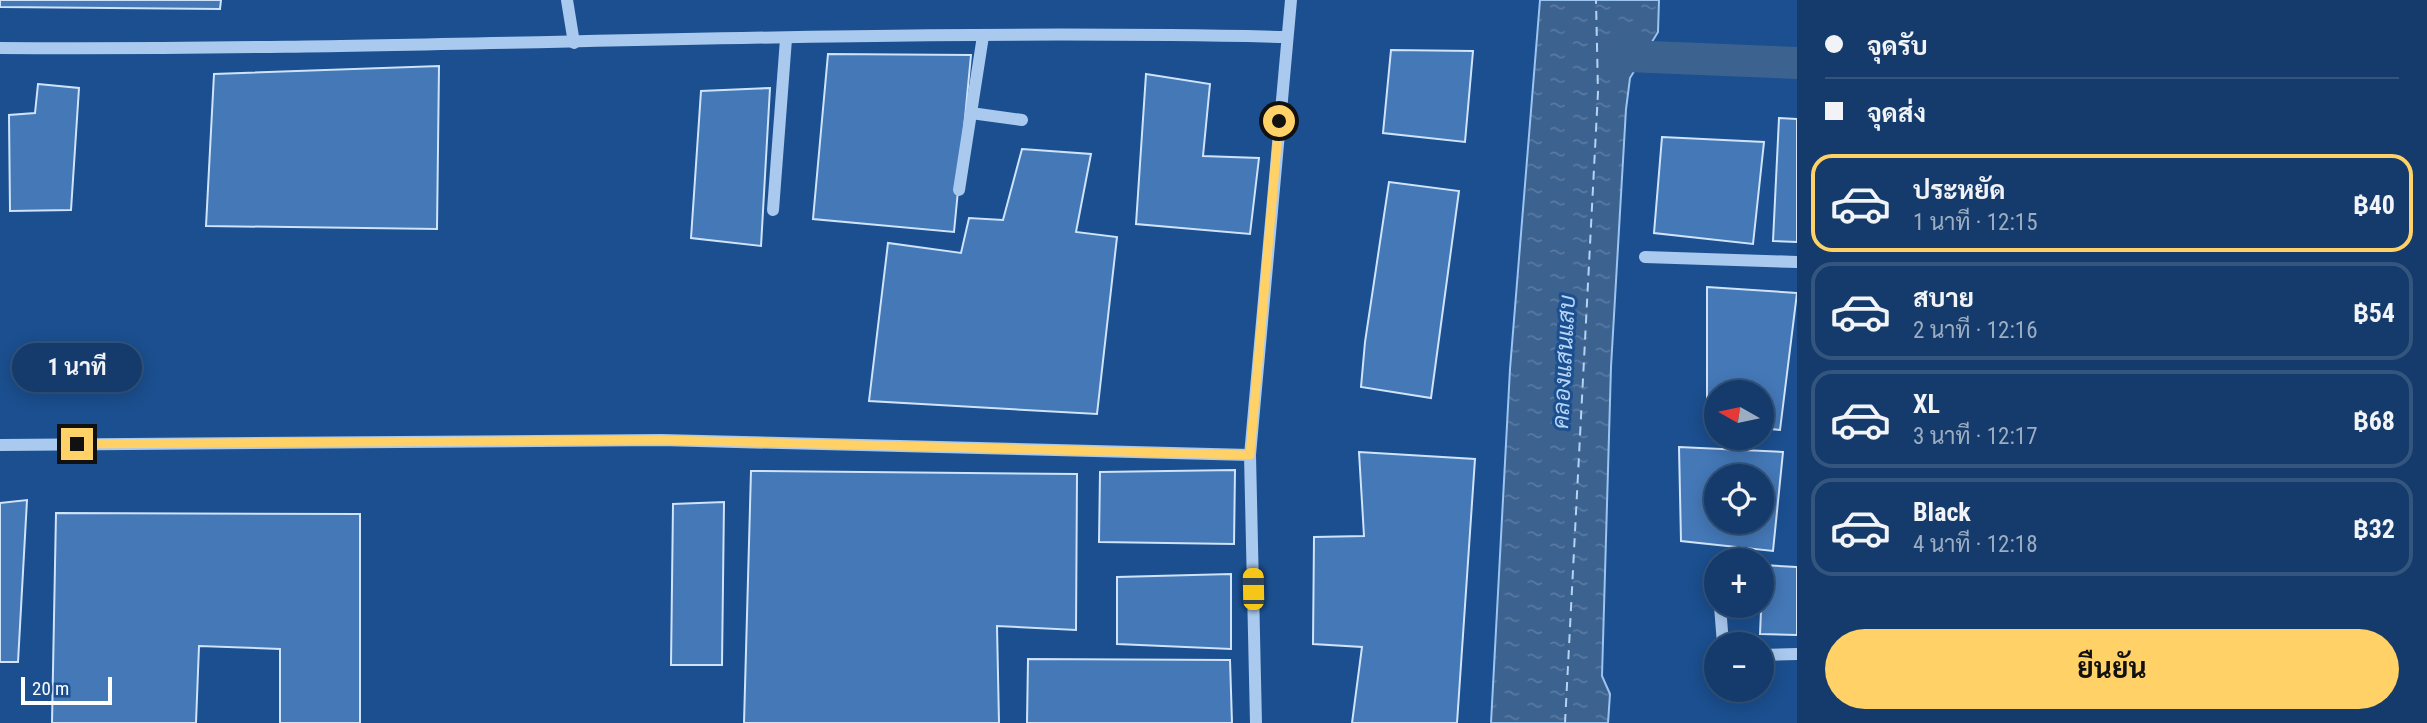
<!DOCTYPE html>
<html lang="th">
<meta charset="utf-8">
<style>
body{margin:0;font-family:"Roboto Condensed",Sarabun,sans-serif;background:#1d4271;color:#f1f3f6;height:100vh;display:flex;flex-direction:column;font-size:26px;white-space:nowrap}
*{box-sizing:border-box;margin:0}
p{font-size:23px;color:#9dadc1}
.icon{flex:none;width:38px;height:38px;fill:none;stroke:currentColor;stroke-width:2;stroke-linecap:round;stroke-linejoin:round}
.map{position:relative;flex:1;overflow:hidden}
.side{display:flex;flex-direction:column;background:#143b6b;width:630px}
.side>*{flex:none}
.top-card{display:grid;align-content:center;height:154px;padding:0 28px;background:#143b6b}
.needle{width:46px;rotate:279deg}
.tools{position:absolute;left:1704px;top:380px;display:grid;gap:14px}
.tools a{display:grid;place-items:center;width:70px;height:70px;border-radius:50%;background:#143b6b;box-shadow:0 4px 18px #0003,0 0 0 2px #33557e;font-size:35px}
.scale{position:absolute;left:21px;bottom:18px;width:91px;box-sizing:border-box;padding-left:7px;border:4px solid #fff;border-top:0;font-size:19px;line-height:24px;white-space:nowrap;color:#fff;-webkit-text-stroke:5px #1b4f8f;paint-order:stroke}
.end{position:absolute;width:32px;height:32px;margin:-16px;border:9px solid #ffd166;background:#111;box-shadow:0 0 0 4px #111}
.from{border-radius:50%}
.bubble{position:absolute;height:49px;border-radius:24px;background:#143b6b;box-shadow:0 4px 18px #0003,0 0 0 2px #33557e;font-size:23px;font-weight:700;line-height:49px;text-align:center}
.car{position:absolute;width:21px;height:42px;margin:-21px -10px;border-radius:9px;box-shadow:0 0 5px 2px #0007;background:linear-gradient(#f5c518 24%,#345 0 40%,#f5c518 0 76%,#345 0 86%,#f5c518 0)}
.top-card b{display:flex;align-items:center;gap:24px;height:66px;font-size:26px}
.top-card b+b{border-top:2px solid #33557e}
.top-card i{width:18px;height:18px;background:#f1f3f6}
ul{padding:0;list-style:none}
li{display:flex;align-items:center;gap:21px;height:98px;margin:0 14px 10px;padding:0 14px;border:4px solid #33557e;border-radius:21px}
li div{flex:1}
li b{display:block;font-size:26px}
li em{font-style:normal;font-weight:700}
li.on{border-color:#ffd166}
li>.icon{width:63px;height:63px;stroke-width:1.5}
.primary-button{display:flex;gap:14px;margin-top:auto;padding:14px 28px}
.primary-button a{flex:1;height:80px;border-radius:42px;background:#ffd166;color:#111;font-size:28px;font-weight:700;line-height:80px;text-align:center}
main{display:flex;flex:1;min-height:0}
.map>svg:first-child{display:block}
</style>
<main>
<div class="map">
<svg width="1797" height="723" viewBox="0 0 1797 723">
<defs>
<pattern id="water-ripples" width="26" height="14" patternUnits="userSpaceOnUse" patternTransform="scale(1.75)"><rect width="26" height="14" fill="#3c6290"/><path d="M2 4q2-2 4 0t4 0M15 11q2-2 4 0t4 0" fill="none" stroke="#597aa1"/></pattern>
</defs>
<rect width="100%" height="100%" fill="#1b4f8f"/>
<path fill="url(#water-ripples)" stroke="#9cc4f0" stroke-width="2" d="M 1540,0 L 1659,0 L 1658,32 L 1630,78 L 1626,109 L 1611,367 L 1602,676 L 1610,694 L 1608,723 L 1491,723 L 1510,369 Z"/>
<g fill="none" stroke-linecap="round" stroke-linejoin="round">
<path stroke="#3c6290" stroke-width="32" d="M 1602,55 L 1797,63"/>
<path stroke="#b5d3f5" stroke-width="2" stroke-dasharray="9 7" stroke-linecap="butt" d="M 1565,723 L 1598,92 L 1596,0"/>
</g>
<g fill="#4478b7" stroke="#cfe3fa" stroke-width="2" fill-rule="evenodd">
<path d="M 0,0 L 221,0 L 220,9 L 0,7 Z"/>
<path d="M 1391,50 L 1473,51 L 1465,142 L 1383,133 Z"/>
<path d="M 828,54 L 971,55 L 954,232 L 813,219 Z"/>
<path d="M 439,66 L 437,229 L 206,226 L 214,74 Z"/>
<path d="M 1146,74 L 1210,84 L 1203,156 L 1259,158 L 1250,234 L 1136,224 Z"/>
<path d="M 38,84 L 79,88 L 71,210 L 10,211 L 9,115 L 35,113 Z"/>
<path d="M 770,88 L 761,246 L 691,238 L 701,91 Z"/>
<path d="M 1779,118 L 1797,119 L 1797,242 L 1773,241 Z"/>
<path d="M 1662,137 L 1764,142 L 1753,244 L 1654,233 Z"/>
<path d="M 1022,149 L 1091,154 L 1076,232 L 1117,237 L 1097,414 L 869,401 L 888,243 L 961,253 L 969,218 L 1003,220 Z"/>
<path d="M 1389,182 L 1459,191 L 1431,398 L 1361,387 L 1365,342 Z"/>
<path d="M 1707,287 L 1797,293 L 1780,430 L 1762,428 L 1762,392 L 1717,392 L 1717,423 L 1707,422 Z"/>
<path d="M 1679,447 L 1783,452 L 1773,551 L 1681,541 ZM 1717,476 L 1762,476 L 1762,522 L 1717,522 Z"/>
<path d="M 1359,452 L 1475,459 L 1457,723 L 1352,723 L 1362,647 L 1313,644 L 1314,537 L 1364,536 Z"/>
<path d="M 1235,470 L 1234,544 L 1099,542 L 1100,472 Z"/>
<path d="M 751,471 L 1077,474 L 1076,630 L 997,626 L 999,723 L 744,723 Z"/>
<path d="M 27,500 L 18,662 L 0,662 L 0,503 Z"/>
<path d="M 724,502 L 722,665 L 671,665 L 673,504 Z"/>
<path d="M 56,513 L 360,514 L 360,723 L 280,723 L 280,649 L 199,646 L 196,723 L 52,723 Z"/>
<path d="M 1763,565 L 1797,567 L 1797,635 L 1760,634 Z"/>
<path d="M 1231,574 L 1231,649 L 1117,644 L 1117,577 Z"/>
<path d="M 1028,659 L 1230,660 L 1232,723 L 1027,723 Z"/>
</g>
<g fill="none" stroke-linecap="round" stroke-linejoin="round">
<g stroke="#a9c9ee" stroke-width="12">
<path d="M 567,0 L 574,43"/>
<path d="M 0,48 C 429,51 858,27 1286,37"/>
<path d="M 971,113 L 1022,120"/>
<path d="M 959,190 L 983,36"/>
<path d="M 773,210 L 786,39"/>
<path d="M 1645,257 L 1797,262"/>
<path d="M 0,445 L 661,440 L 1250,455"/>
<path d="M 1720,606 L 1723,644"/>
<path d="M 1762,655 L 1797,654"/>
<path d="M 1256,723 L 1250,455 L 1291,0"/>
</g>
</g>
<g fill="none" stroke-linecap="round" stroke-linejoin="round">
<path stroke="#ffd166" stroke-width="9" d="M 77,444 L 661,440 L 1250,455 L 1279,121"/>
</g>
<g text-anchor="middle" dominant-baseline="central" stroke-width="6" stroke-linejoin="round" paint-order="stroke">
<g font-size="23" font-style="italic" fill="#b5d3f5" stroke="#1b4f8f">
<text transform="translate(1564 362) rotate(-87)">คลองแสนแสบ</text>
</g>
</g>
</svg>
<div class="tools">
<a><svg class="needle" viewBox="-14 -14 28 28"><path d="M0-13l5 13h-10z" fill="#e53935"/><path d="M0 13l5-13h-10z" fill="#9dadc1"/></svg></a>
<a><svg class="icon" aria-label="locate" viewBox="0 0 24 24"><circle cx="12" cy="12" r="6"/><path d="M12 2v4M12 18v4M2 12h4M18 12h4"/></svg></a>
<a>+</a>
<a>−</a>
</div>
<div class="scale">20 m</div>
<i class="end from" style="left:1279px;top:121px"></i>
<i class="end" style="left:77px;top:444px"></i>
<div class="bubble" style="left:12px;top:343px;width:130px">1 นาที</div>
<i class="car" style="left:1253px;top:589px;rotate:359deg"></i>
</div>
<section class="side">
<div class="top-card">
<b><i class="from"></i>จุดรับ</b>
<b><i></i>จุดส่ง</b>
</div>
<ul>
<li class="on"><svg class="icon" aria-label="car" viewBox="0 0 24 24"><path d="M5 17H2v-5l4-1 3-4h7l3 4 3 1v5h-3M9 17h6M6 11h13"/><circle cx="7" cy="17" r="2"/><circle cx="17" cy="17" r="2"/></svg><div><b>ประหยัด</b><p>1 นาที · 12:15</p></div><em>฿40</em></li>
<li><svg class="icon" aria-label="car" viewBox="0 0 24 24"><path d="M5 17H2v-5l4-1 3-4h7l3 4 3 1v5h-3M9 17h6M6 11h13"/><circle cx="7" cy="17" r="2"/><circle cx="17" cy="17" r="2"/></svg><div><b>สบาย</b><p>2 นาที · 12:16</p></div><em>฿54</em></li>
<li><svg class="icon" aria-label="car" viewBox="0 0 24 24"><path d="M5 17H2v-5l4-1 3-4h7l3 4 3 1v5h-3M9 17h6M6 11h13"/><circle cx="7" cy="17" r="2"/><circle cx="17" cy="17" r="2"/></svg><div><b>XL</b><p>3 นาที · 12:17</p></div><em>฿68</em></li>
<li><svg class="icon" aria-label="car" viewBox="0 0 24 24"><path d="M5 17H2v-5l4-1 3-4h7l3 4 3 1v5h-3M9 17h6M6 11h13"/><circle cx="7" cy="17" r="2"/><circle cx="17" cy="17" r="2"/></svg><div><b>Black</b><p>4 นาที · 12:18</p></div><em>฿32</em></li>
</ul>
<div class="primary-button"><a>ยืนยัน</a></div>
</section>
</main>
